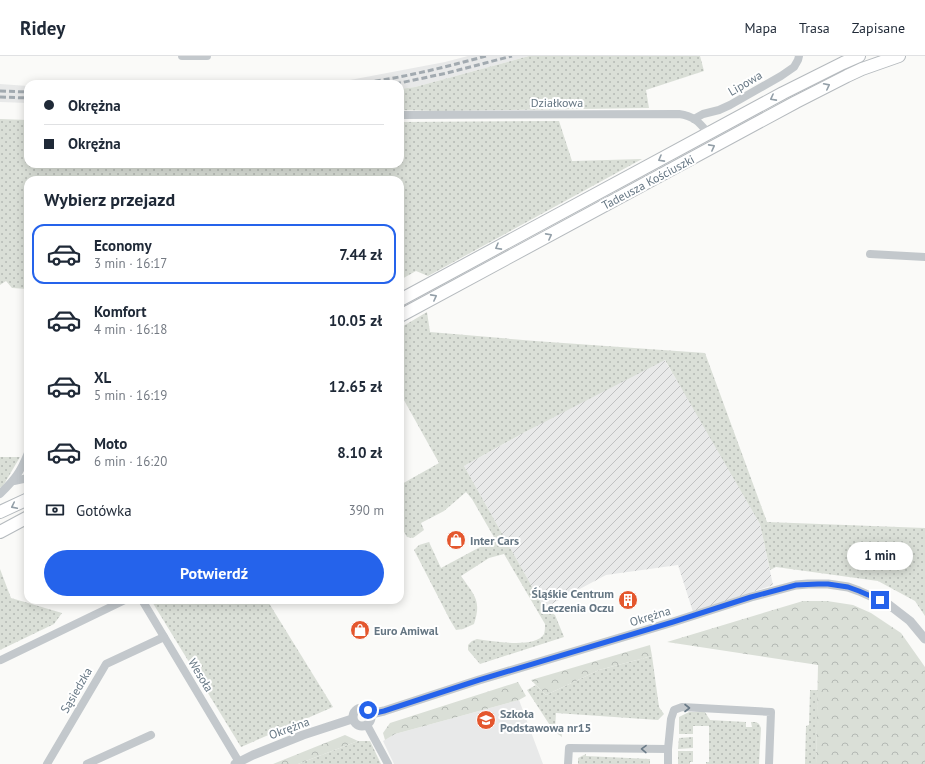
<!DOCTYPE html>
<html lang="pl">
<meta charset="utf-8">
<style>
body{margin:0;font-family:"PT Sans",sans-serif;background:#f6f6f7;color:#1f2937;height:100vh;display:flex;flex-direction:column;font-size:15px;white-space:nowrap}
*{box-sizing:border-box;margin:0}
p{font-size:13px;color:#747a83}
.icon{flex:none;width:22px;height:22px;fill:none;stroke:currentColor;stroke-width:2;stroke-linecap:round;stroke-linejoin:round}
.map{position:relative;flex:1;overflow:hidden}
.side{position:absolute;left:24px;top:120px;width:380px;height:428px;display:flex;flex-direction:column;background:#fff;border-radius:12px;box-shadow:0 2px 10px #0003}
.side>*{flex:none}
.top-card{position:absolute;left:24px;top:24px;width:380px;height:88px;border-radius:12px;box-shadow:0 2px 10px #0003;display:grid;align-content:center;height:88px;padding:0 20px;background:#fff}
.end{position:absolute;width:18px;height:18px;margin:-9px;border:5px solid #2563eb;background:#fff;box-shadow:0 0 0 2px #fff}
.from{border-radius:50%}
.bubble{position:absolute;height:28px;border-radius:14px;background:#fff;box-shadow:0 2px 10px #0003;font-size:13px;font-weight:800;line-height:28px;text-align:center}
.top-card b{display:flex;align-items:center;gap:14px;height:38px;font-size:15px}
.top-card b+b{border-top:1px solid #e0e1e3}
.top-card i{width:10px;height:10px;background:#1f2937}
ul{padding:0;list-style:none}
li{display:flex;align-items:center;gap:12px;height:60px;margin:0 8px 6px;padding:0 12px;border:2px solid transparent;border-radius:12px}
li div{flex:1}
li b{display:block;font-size:15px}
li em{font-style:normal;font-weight:800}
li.active{border-color:#2563eb}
li>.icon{width:36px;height:36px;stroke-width:1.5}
h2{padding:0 20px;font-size:18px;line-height:48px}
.pay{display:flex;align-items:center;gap:10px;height:44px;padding:0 20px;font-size:15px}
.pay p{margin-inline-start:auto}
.action{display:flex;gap:8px;margin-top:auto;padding:8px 20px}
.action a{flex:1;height:46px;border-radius:24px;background:#2563eb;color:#fff;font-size:16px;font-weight:800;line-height:46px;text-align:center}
header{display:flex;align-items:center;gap:24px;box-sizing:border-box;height:56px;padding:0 20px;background:#fff;border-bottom:1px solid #e0e1e3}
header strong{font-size:19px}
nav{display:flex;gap:22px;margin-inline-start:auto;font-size:14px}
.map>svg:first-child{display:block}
</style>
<header>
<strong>Ridey</strong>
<nav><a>Mapa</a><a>Trasa</a><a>Zapisane</a></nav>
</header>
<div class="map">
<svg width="925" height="708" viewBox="0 0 925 708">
<defs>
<pattern id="industrial-furrows" width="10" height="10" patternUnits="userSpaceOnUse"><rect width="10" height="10" fill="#e8e9e9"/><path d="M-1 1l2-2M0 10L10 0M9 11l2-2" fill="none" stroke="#c0c1c2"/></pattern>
<pattern id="grass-dots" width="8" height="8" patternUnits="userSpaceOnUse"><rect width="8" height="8" fill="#dadfd7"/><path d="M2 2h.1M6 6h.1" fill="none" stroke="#b4b9b4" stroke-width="1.8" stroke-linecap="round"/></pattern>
<pattern id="forest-crowns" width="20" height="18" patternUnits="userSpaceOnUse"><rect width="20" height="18" fill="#dadfd7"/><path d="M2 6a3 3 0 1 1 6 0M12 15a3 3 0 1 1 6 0" fill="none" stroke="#b4b9b4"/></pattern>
</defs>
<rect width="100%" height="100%" fill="#fafaf8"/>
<g fill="#e8e9e9">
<path d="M 468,0 L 529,0 L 415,31 L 400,33 L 400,28 L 317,28 L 350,24 L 445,6 Z"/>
<path d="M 0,28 L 28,30 L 28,47 L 0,46 Z"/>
<path d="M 519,644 L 543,708 L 394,708 L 383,685 L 395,678 Z"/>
</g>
<path fill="url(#industrial-furrows)" d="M 662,300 L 693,351 L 760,468 L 773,529 L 693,556 L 678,509 L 606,519 L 544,552 L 464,410 Z"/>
<g fill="url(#grass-dots)">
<path d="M 529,0 L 700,0 L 704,15 L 646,34 L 649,52 L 439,55 L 400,54 L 400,33 L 415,31 Z"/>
<path d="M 0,63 L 28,64 L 28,108 L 400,108 L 400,66 L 559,65 L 572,105 L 642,103 L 428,220 L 416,215 L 400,224 L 400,124 L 28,124 L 28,233 L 12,232 L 6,225 L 0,229 Z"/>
<path d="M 427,256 L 430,276 L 535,285 L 705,297 L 767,466 L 925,472 L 925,560 L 915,545 L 878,525 L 776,511 L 770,514 L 760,468 L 665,304 L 525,376 L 464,410 L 544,552 L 555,559 L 564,581 L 480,608 L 468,594 L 468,589 L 472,585 L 477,583 C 491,585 536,593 544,578 C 545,575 545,571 545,568 L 504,498 L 489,502 L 461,520 C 474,539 482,544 474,568 L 463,573 L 456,574 L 450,564 L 414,494 L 419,489 L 429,486 L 441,512 L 495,483 L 472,443 L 466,436 L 444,455 L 421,467 L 424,474 L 413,482 L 407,481 L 400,469 L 400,429 L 439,407 L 400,337 L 400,272 Z"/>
<path d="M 0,401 L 20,401 L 3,430 L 0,432 Z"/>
<path d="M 0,513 L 11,542 L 62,557 L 54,568 L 0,594 Z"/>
<path d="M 151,544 L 267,544 L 333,651 L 241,691 Z"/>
<path d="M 652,600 L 659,651 L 664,658 L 658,664 L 556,657 L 555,673 L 561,674 L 562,681 L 553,674 L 527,634 L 536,629 L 546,639 L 599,614 Z"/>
<path d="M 810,634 L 818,634 L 816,708 L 805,708 L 806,670 L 809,669 Z"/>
<path d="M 689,656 L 705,656 L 710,664 L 746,666 L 746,671 L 752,671 L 751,666 L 756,666 L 759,668 L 761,672 L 759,708 L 706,708 L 706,706 L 709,706 L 709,670 L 693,670 L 693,678 L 679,678 L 679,661 Z"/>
<path d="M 693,681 L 693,692 L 678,693 L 679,682 Z"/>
<path d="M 358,685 L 370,685 L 381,708 L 298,708 Z"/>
<path d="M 678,695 L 693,695 L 693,706 L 690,706 L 690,708 L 678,708 Z"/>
<path d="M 586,698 L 586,700 L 650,703 L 650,708 L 578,708 L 578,702 Z"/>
</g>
<g fill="url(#forest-crowns)">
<path d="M 803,545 L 827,545 L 853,549 L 871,557 L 901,577 L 925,611 L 925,708 L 816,708 L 818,609 L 667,586 Z"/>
<path d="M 650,589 L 652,600 L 599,614 L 546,639 L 531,624 Z"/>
<path d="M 518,626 L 526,640 L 519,644 L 395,678 L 385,684 L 383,677 L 390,667 Z"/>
<path d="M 345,679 L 358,685 L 298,708 L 273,708 Z"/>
</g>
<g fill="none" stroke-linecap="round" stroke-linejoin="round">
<g stroke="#b5babe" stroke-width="14">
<g id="primary">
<path d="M 400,244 L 783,37 L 843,7 L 859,0"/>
<path d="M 400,260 L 796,46 L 847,20 L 862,13 L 899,0"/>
<path d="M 0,456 L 28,443"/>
<path d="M 0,476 L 28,461"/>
</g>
</g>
<g stroke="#c3c8cc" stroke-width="8">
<path d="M 182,0 L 207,0"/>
<path d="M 400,59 L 679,58 C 694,60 699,66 708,77"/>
<path d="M 694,63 L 703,58 L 719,54 L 730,49 L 781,20 L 794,11 L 798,4 L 799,0"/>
<path d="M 870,198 L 925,201"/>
<path d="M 14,425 L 28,422"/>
<path d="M 0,438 C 15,423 20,417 28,397"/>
<path d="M 142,544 L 239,706"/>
<path d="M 1,604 L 125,544"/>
<path d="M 367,669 L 388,708"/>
<path d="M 668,693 L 671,663 L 674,654 L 682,651 L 771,656 L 769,708"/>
<path d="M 47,708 L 106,608 L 164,581"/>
<path d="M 87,708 L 151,679"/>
<path d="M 568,708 L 569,692 L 668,693 L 668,708"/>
</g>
<g stroke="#c3c8cc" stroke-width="9">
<circle cx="362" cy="661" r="9"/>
<path d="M 371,658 L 384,655 L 479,624 L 673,566 L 751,541 L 796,529 L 808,528 L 828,528 L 848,531 L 859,535 L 888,548 L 910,565 L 925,583"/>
<path d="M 235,708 L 253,699 L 303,679 L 352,663"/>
</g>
<use href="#primary" stroke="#fff" stroke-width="12"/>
<g stroke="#a2aab0" stroke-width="3" stroke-dasharray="6 3" stroke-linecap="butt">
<path d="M 357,28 C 401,22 443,12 486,0"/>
<path d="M 395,28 L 447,17 L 512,0"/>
<path d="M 0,35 L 28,36"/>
<path d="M 0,41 L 28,42"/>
</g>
</g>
<defs><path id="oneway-chevron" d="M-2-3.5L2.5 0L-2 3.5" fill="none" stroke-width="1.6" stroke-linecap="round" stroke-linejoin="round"/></defs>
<g stroke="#939fa8">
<use href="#oneway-chevron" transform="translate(827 30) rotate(-27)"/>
<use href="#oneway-chevron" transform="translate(773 42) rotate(152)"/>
<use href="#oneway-chevron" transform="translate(712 91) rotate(-28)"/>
<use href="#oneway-chevron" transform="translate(661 103) rotate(151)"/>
<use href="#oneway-chevron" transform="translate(549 180) rotate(-28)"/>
<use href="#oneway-chevron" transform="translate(498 191) rotate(151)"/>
<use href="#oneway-chevron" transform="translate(434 241) rotate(-28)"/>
<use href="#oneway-chevron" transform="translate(14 450) rotate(154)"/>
</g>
<g stroke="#6a7a87">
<use href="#oneway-chevron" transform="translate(687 652)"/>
<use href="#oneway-chevron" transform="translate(644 693) rotate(-179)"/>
</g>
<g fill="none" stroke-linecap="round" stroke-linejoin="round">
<path stroke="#2563eb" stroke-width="5" d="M 368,654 L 371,658 L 384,655 L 479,624 L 673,566 L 751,541 L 796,529 L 818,528 L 828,528 L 848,531 L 859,535 L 880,544"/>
</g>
<defs>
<g id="shop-disc" transform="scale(1)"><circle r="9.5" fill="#e4572e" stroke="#fff"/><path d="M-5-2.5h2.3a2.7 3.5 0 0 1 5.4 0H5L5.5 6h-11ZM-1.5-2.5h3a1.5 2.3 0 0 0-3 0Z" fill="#fff"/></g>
<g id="building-disc" transform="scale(1)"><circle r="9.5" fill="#e4572e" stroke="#fff"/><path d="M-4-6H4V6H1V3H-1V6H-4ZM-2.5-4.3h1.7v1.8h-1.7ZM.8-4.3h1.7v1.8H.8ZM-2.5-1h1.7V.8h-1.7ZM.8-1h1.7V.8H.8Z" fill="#fff"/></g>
<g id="school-disc" transform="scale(1)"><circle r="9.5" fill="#e4572e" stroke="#fff"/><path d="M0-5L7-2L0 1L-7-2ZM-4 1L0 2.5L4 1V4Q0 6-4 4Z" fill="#fff"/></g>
</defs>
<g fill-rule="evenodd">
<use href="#shop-disc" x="456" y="484"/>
<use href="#building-disc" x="628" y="544"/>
<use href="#shop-disc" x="360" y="574"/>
<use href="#school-disc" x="486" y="664"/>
</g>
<g text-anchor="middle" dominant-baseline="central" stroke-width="4" stroke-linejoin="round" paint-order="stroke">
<g font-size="12" fill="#657683" stroke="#fff">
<text transform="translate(745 27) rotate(-30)">Lipowa</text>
<text x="557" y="46">Działkowa</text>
<text transform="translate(648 126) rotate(-28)">Tadeusza Kościuszki</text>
<text transform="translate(650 560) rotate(-17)">Okrężna</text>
<text transform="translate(201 619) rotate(59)">Wesoła</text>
<text transform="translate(76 634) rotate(-60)">Sąsiedzka</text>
<text transform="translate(289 672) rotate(-20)">Okrężna</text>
</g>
<g font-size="12" font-weight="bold" fill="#657683" stroke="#fff" text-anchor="start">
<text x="470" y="484">Inter Cars</text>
<text x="614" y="537" text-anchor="end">Śląśkie Centrum<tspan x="614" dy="14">Leczenia Oczu</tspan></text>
<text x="374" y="574">Euro Amiwal</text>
<text x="500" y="657">Szkoła<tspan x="500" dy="14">Podstawowa nr15</tspan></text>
</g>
</g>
</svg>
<i class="end from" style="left:368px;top:654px"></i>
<i class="end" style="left:880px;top:544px"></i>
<div class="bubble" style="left:847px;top:486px;width:66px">1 min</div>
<div class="top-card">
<b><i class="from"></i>Okrężna</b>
<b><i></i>Okrężna</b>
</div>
<section class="side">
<h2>Wybierz przejazd</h2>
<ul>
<li class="active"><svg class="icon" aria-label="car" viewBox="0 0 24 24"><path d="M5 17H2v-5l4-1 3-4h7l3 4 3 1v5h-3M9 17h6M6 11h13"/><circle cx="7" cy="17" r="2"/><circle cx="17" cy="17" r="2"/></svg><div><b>Economy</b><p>3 min · 16:17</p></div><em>7.44 zł</em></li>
<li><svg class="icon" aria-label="car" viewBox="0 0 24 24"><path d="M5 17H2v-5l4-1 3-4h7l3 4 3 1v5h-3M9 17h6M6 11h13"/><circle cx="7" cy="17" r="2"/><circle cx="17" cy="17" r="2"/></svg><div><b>Komfort</b><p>4 min · 16:18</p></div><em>10.05 zł</em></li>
<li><svg class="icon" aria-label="car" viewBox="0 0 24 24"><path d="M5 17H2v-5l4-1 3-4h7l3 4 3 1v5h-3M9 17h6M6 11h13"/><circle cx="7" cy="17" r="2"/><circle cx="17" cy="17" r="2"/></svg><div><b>XL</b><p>5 min · 16:19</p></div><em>12.65 zł</em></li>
<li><svg class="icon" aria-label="car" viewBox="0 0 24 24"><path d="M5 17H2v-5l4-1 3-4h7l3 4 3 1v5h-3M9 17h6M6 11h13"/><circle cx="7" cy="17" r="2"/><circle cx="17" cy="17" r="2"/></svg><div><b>Moto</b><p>6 min · 16:20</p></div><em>8.10 zł</em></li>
</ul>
<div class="pay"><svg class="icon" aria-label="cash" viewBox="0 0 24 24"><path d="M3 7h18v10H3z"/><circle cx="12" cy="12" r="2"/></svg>Gotówka<p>390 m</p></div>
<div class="action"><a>Potwierdź</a></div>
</section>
</div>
